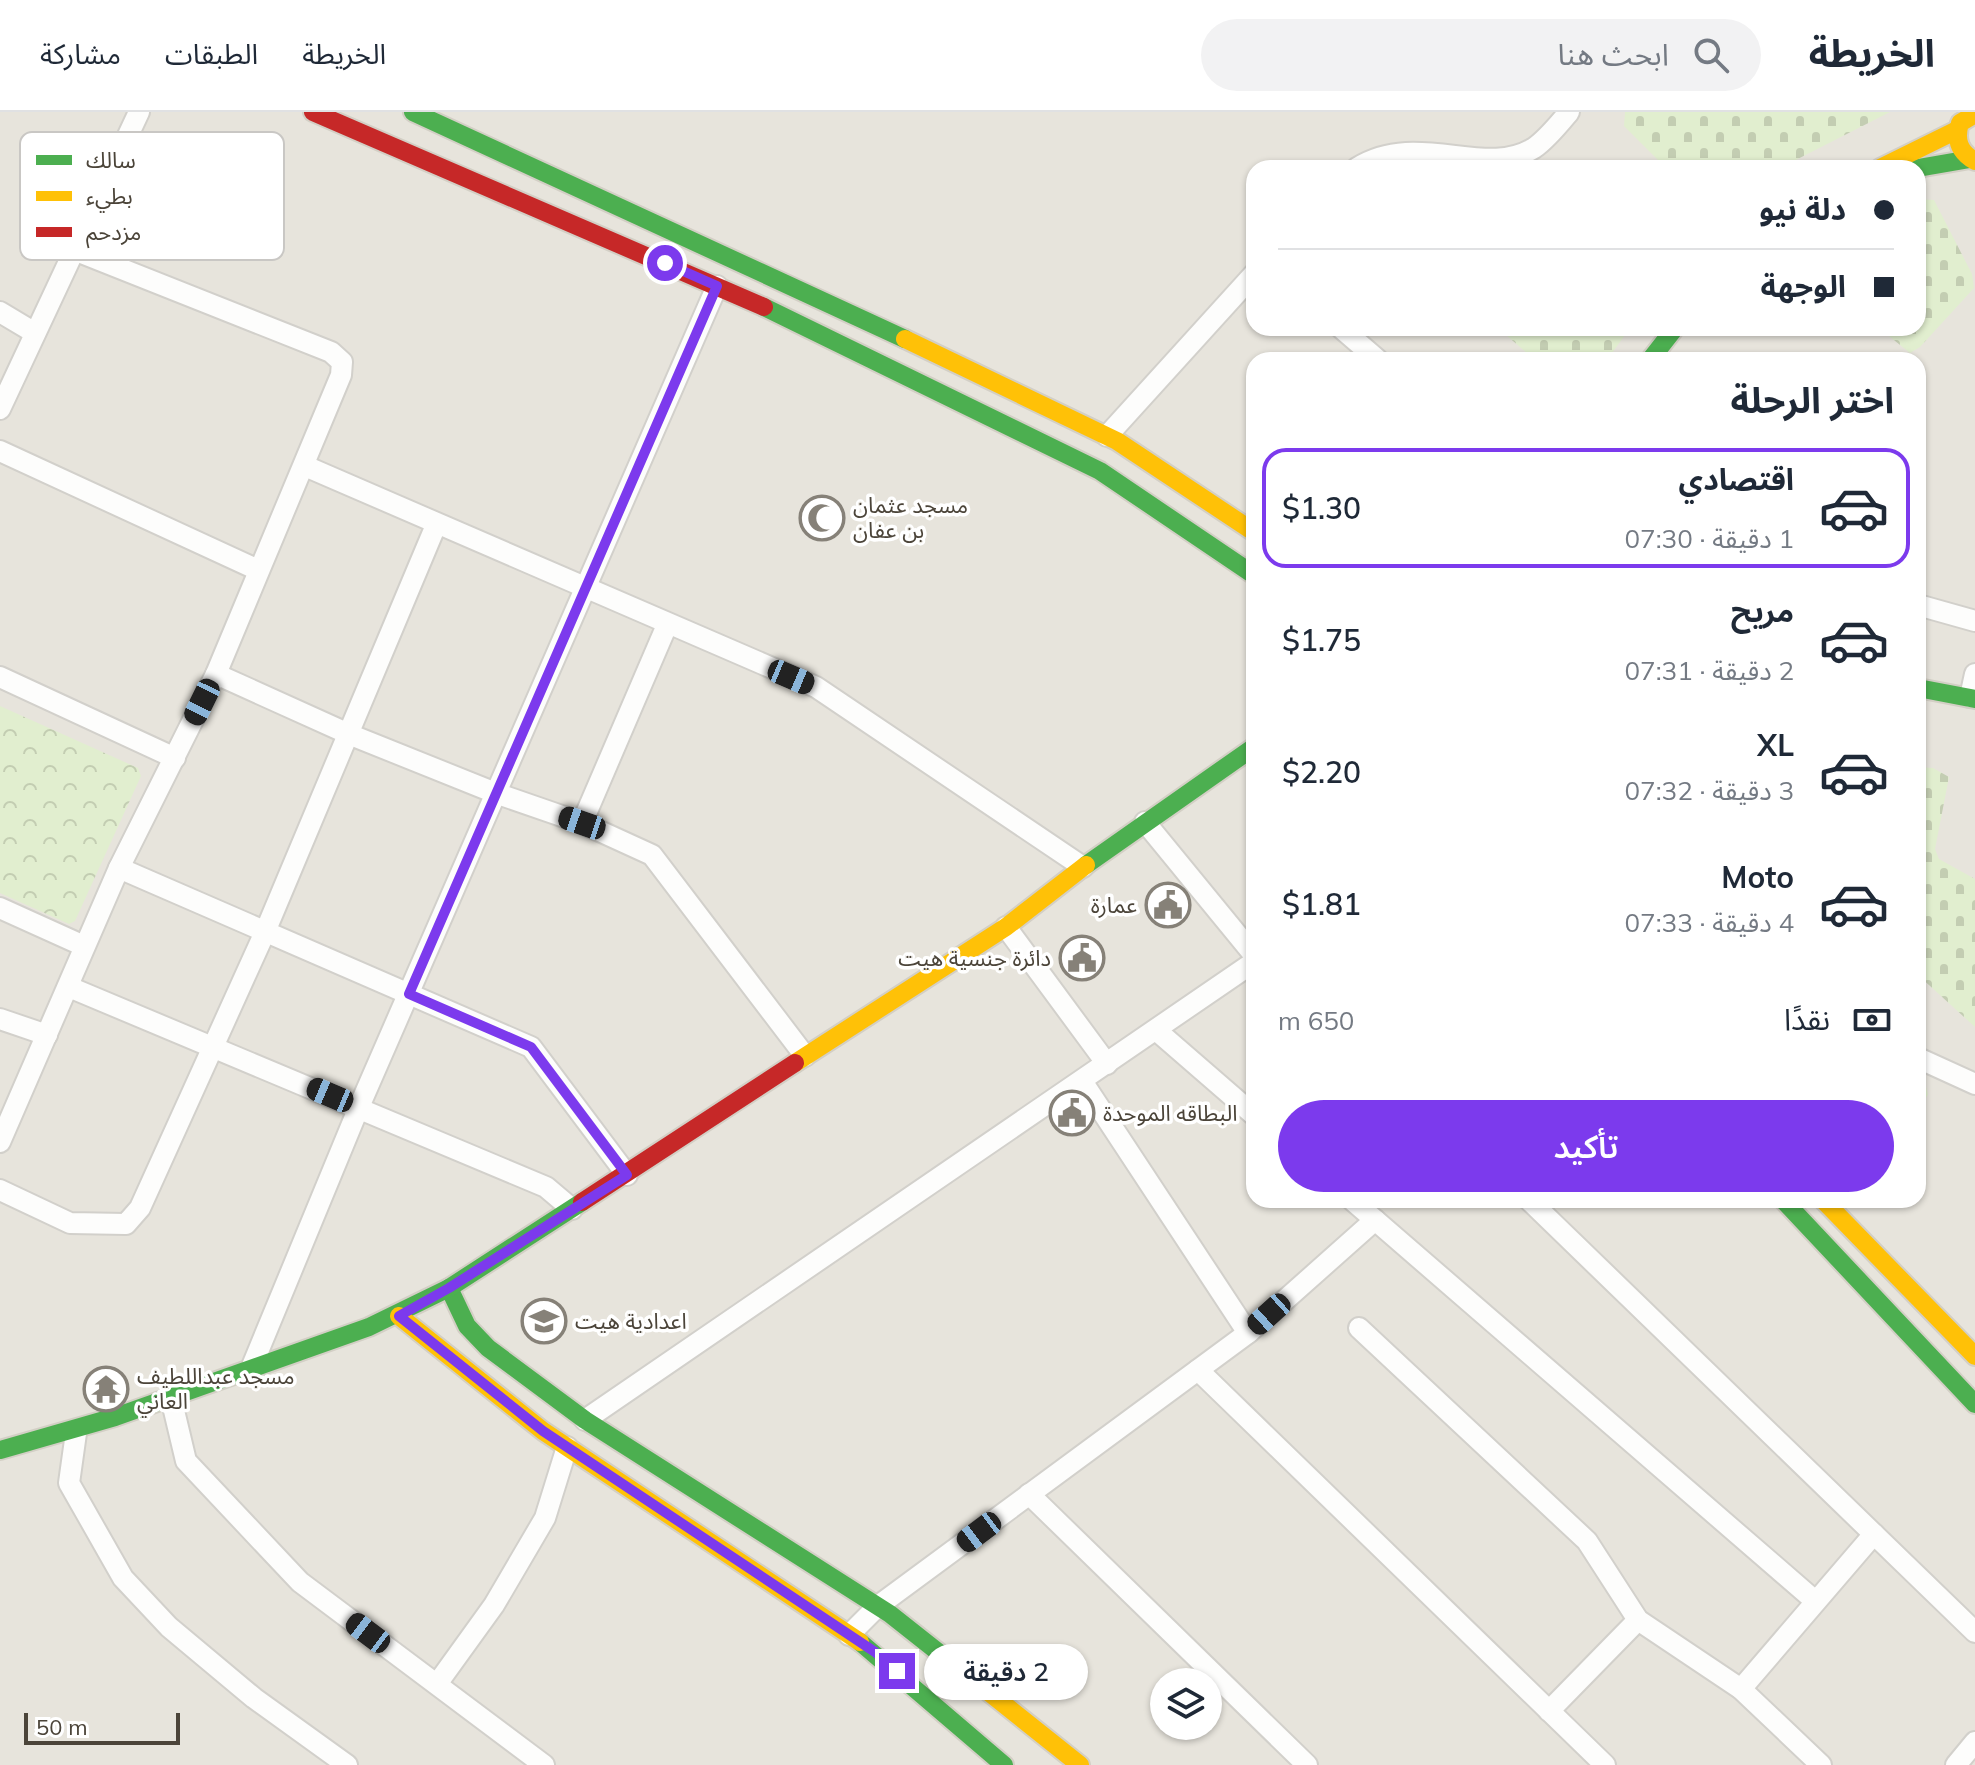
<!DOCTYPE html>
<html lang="ar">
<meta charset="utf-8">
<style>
body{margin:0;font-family:Mulish,"Noto Sans Arabic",sans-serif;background:#f2f2f3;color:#1f2937;direction:rtl;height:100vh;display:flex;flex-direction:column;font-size:30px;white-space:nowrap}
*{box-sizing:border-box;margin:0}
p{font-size:26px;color:#747a83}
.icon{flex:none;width:44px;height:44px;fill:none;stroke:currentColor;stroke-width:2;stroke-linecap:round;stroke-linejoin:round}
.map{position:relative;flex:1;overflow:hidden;direction:ltr}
.drawer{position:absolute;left:1246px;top:240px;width:680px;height:856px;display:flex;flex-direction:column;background:#fff;border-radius:24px;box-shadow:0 2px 6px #0004;direction:rtl}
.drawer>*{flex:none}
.top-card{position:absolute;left:1246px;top:48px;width:680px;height:176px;border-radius:24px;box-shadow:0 2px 6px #0004;direction:rtl;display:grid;align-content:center;height:176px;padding:0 32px;background:#fff}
.fabs{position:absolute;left:1150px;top:1556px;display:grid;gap:16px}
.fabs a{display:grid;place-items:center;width:72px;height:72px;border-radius:50%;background:#fff;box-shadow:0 2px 6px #0004;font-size:40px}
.scale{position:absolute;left:24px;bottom:20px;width:156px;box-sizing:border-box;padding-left:8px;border:4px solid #4b4439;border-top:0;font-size:22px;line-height:28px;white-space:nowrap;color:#4b4439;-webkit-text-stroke:6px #fff;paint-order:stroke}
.end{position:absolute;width:36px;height:36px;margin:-18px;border:10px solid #7c3aed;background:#fff;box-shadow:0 0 0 4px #fff}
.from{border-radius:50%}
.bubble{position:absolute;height:56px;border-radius:28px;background:#fff;box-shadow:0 2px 6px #0004;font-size:26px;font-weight:600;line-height:56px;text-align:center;direction:rtl}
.car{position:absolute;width:24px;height:48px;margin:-24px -12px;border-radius:10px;box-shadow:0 0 6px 2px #0007;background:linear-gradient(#222 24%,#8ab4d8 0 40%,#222 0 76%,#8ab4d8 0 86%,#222 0)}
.top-card b{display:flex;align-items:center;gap:28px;height:76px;font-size:30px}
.top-card b+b{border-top:2px solid #e0e1e3}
.top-card i{width:20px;height:20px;background:#1f2937}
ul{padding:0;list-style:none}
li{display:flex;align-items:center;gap:24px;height:120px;margin:0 16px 12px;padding:0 16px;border:4px solid transparent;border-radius:24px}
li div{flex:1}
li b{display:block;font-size:30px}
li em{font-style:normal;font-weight:600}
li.selected{border-color:#7c3aed}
li>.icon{width:72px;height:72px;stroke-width:1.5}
h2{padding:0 32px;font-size:36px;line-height:96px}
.pay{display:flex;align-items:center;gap:20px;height:88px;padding:0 32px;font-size:30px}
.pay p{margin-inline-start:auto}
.button{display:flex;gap:16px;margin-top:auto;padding:16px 32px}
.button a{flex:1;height:92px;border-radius:48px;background:#7c3aed;color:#fff;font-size:32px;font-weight:600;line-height:92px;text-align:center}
header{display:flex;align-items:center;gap:48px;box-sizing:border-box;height:112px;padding:0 40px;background:#fff;border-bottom:2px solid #e0e1e3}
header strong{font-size:38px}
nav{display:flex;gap:44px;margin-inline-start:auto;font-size:28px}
.search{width:560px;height:72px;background:#f2f2f3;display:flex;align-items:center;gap:20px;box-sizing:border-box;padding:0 28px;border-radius:44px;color:#747a83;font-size:30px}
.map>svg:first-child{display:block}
</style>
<header>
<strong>الخريطة</strong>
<div class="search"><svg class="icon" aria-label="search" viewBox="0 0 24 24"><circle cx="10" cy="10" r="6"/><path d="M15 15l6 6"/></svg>ابحث هنا</div>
<nav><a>الخريطة</a><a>الطبقات</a><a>مشاركة</a></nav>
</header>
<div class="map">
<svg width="1975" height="1653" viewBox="0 0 1975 1653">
<defs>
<pattern id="cemetery-stones" width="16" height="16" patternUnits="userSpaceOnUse" patternTransform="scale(2)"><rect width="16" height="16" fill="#e1eecf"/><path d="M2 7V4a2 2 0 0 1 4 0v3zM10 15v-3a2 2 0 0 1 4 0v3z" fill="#c3cdb2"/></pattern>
<pattern id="park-crowns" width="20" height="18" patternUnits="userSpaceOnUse" patternTransform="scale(2)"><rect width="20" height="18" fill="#e1eecf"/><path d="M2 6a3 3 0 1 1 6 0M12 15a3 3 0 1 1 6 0" fill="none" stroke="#c3cdb2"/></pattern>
</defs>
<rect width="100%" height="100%" fill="#f4f2ee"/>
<path fill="#e7e4dc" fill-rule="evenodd" d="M 0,0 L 1975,0 L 1975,1653 L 0,1653 ZM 1254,56 L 1918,56 L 1918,216 L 1254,216 ZM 1254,248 L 1918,248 L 1918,1088 L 1254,1088 ZM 1164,1570 L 1208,1570 L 1208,1614 L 1164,1614 Z"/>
<g fill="url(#cemetery-stones)">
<path d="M 1625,0 L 1890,0 L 1780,56 L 1666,56 L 1624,14 Z"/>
<path d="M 1918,87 L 1934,88 L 1972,162 L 1974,176 L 1920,235 L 1910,241 L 1879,216 L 1918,216 Z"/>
<path d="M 1498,216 L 1630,216 L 1607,248 L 1535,248 Z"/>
<path d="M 1918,655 L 1933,656 L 1949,665 L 1935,737 L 1939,747 L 1975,767 L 1975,915 L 1918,863 Z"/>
<path d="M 1918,966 L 1924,968 L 1928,982 L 1918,1003 Z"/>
</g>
<path fill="url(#park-crowns)" d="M 0,594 L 138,656 L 141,664 L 75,809 L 69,812 L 0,781 Z"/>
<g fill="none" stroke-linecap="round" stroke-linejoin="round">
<g stroke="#d2d0cb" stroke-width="24">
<g id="street">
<path d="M 1357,56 C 1418,18 1485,67 1534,36 C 1547,27 1559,12 1569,0"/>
<path d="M 0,200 L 35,221"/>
<path d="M 1341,216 L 1378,248"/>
<path d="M 0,297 L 139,0"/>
<path d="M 1107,324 L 1254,162"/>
<path d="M 0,339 L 258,458"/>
<path d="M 305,354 L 816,575 L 1083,755"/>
<path d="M 1918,493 L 1975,509"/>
<path d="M 216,562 L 351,623 L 498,682 L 582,711 L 652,743 L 805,944"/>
<path d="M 0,565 L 175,646"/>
<path d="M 1970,585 L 1975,562"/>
<path d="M 1145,710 L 1254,843"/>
<path d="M 582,711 L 667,513"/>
<path d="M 119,756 L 531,935 L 627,1063"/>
<path d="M 0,796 L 84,834"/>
<path d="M 1006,815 L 1107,952"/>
<path d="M 69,875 L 546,1075 L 572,1097"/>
<path d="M 0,907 L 47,923"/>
<path d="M 1156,918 L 1254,1003"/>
<path d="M 1918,946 L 1975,972"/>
<path d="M 1082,969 L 1248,1221"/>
<path d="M 0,1030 L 119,756 L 216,562 L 341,263 L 342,250 L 331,240 L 74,138"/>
<path d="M 0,1078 L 70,1111 L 126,1112 L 140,1096 L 265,820 L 436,413"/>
<path d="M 1352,1088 L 1814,1488"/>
<path d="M 1529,1088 L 1975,1520"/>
<path d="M 1359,1216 L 1587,1429 L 1638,1508 L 1741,1577 L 1821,1653"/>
<path d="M 1198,1258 L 1605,1653"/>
<path d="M 250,1259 L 359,995 L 717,174"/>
<path d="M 171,1286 L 186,1349 L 300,1470 L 544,1653"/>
<path d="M 585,1308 L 1254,850"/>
<path d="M 76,1321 L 69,1371 L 123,1466 L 169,1515 L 254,1586 L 347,1653"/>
<path d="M 1029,1382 L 1307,1653"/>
<path d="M 849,1523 L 878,1494 L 1248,1221 L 1375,1108"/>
<path d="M 437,1572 L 494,1493 L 545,1406 L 567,1335"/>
<path d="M 1741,1577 L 1874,1422"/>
<path d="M 1549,1599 L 1638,1508"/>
<path d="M 1956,1653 L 1975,1630"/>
</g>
</g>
<g stroke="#d3cfc5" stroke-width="22">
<g id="fast">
<path d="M 413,0 L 905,227"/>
<path d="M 1918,56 L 1970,47"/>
<path d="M 764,195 L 1100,359 L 1254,463"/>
<path d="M 1650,248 L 1675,216"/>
<path d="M 1918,576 L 1975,587"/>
<path d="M 1086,753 L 1254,635"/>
<path d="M 1783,1088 L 1975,1292"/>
<path d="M 449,1176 L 467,1214 L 488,1236 L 585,1308 L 890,1502 L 981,1574"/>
<path d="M 0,1338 L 115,1305 L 369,1215 L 449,1176 L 582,1090"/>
<path d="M 860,1530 L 1004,1653"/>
</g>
</g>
<g stroke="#d3cfc5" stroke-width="22">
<g id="slow">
<path d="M 1975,2 L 1960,11 C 1955,28 1959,40 1975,49"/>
<path d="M 1880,56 L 1957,18"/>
<path d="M 905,227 L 1117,329 L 1254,420"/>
<path d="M 795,951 L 1006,815 L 1086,753"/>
<path d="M 1823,1088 L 1975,1244"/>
<path d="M 399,1204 L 543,1319 L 860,1530"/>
<path d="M 981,1574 L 1080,1653"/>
</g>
</g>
<g stroke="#d3cfc5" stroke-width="22">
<g id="jam">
<path d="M 313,0 L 764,195"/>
<path d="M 582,1090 L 795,951"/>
</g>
</g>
<use href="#street" stroke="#fdfdfc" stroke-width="20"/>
<use href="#fast" stroke="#4caf50" stroke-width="18"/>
<use href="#slow" stroke="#ffc107" stroke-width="18"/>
<use href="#jam" stroke="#c62828" stroke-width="18"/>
</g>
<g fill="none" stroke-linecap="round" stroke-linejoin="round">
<path stroke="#7c3aed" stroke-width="10" d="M 665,151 L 717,174 L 409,882 L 531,935 L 627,1063 L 449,1176 L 399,1204 L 543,1319 L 875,1540 L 897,1559"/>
</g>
<defs>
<g id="mosque-ring" transform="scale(2.3)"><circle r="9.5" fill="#fff" stroke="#868178" stroke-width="1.5"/><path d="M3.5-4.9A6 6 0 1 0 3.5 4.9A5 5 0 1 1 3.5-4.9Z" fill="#868178"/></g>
<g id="civic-ring" transform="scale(2.3)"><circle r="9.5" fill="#fff" stroke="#868178" stroke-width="1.5"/><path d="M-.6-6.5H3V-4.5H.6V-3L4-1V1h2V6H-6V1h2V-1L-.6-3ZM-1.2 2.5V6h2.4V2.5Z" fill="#868178"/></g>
<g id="school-ring" transform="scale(2.3)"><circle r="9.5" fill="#fff" stroke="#868178" stroke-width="1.5"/><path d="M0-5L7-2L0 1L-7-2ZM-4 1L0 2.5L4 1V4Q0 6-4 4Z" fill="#868178"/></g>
<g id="temple-ring" transform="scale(2.3)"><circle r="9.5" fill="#fff" stroke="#868178" stroke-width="1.5"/><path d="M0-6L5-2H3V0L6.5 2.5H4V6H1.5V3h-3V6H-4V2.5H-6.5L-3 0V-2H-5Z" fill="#868178"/></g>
</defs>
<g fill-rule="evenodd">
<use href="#mosque-ring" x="822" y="406"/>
<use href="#civic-ring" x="1168" y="793"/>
<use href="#civic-ring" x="1082" y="846"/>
<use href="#civic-ring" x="1072" y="1001"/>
<use href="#school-ring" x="544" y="1209"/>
<use href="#temple-ring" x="106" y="1277"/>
</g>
<g text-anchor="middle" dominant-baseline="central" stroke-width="7" stroke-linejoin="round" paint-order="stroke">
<g font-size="22" fill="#4b4439" stroke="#fff" text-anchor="start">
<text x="853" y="393">مسجد عثمان<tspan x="853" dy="25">بن عفان</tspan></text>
<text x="1137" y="793" text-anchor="end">عمارة</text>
<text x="1051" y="846" text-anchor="end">دائرة جنسية هيت</text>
<text x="1103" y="1001">البطاقه الموحدة</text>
<text x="575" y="1209">اعدادية هيت</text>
<text x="137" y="1264">مسجد عبداللطيف<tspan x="137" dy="25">العاني</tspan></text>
</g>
</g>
<rect x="20" y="20" width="264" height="128" rx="12" fill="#fff" stroke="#c9c7c4" stroke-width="2"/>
<rect x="36" y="43" width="36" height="10" fill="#4caf50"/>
<rect x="36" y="79" width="36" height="10" fill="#ffc107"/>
<rect x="36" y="115" width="36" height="10" fill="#c62828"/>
<g font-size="22" fill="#4b4439">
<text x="86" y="56">سالك</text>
<text x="86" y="92">بطيء</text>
<text x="86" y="128">مزدحم</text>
</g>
</svg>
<div class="fabs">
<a><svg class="icon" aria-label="layers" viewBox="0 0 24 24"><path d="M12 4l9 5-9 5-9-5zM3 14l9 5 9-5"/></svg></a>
</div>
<div class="scale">50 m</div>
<i class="end from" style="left:665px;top:151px"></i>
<i class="end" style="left:897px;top:1559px"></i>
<div class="bubble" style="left:924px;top:1532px;width:164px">2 دقيقة</div>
<i class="car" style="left:791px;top:565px;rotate:113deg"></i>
<i class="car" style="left:202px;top:590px;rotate:206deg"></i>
<i class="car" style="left:582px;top:711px;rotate:289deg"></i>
<i class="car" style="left:330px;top:983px;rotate:293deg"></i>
<i class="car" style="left:1269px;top:1202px;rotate:228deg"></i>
<i class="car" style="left:979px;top:1420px;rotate:233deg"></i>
<i class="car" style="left:368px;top:1521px;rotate:307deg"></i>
<div class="top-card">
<b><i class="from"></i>دلة نيو</b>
<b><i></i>الوجهة</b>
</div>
<section class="drawer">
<h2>اختر الرحلة</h2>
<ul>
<li class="selected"><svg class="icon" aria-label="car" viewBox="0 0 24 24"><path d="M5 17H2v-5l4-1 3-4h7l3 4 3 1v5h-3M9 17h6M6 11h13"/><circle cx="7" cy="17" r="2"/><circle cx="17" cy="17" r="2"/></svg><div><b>اقتصادي</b><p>1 دقيقة · 07:30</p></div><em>$1.30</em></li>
<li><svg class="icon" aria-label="car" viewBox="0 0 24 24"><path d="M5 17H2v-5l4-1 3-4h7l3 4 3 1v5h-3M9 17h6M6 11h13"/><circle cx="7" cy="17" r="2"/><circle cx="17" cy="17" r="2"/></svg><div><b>مريح</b><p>2 دقيقة · 07:31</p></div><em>$1.75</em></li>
<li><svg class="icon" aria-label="car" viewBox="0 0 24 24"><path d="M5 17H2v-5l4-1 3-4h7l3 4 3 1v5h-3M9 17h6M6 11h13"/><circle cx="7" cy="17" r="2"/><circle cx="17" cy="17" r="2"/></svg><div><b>XL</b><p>3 دقيقة · 07:32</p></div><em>$2.20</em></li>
<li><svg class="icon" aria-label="car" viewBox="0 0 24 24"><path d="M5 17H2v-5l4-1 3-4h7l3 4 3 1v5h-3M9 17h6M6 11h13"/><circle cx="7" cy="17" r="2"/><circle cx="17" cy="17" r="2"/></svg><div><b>Moto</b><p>4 دقيقة · 07:33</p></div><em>$1.81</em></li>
</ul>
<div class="pay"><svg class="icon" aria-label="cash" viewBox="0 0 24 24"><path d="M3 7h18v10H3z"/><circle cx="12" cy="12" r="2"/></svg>نقدًا<p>650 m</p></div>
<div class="button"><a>تأكيد</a></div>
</section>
</div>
